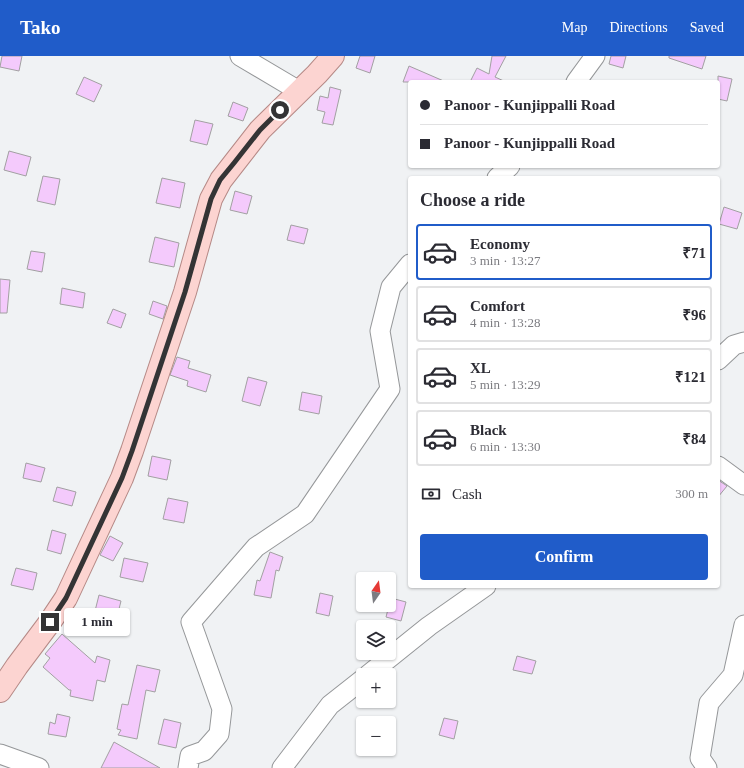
<!DOCTYPE html>
<meta charset="utf-8">
<style>
body{margin:0;font-family:Georgia,serif;background:#f7f7f7;color:#2b2b33;height:100vh;display:flex;flex-direction:column;font-size:15px;white-space:nowrap}
*{box-sizing:border-box;margin:0}
p{font-size:13px;color:#7c7c81}
.icon{flex:none;width:22px;height:22px;fill:none;stroke:currentColor;stroke-width:2;stroke-linecap:round;stroke-linejoin:round}
.map{position:relative;flex:1;overflow:hidden}
.sheet{position:absolute;left:408px;top:120px;width:312px;height:412px;display:flex;flex-direction:column;background:#fff;border-radius:4px;box-shadow:0 1px 3px #0004}
.sheet>*{flex:none}
.hud{position:absolute;left:408px;top:24px;width:312px;height:88px;border-radius:4px;box-shadow:0 1px 3px #0004;display:grid;align-content:center;height:88px;padding:0 12px;background:#fff}
.needle{width:26px;rotate:14deg}
.controls{position:absolute;left:356px;top:516px;display:grid;gap:8px}
.controls a{display:grid;place-items:center;width:40px;height:40px;border-radius:4px;background:#fff;box-shadow:0 1px 3px #0004;font-size:20px}
.end{position:absolute;width:18px;height:18px;margin:-9px;border:5px solid #343435;background:#fff;box-shadow:0 0 0 2px #fff}
.from{border-radius:50%}
.bubble{position:absolute;height:28px;border-radius:4px;background:#fff;box-shadow:0 1px 3px #0004;font-size:13px;font-weight:800;line-height:28px;text-align:center}
.hud b{display:flex;align-items:center;gap:14px;height:38px;font-size:15px}
.hud b+b{border-top:1px solid #e1e1e2}
.hud i{width:10px;height:10px;background:#2b2b33}
ul{padding:0;list-style:none}
li{display:flex;align-items:center;gap:12px;height:56px;margin:0 8px 6px;padding:0 4px;border:2px solid #e1e1e2;border-radius:4px}
li div{flex:1}
li b{display:block;font-size:15px}
li em{font-style:normal;font-weight:800}
li.active{border-color:#205cc9}
li>.icon{width:36px;height:36px;stroke-width:1.5}
h2{padding:0 12px;font-size:18px;line-height:48px}
.pay{display:flex;align-items:center;gap:10px;height:44px;padding:0 12px;font-size:15px}
.pay p{margin-inline-start:auto}
.cta{display:flex;gap:8px;margin-top:auto;padding:8px 12px}
.cta a{flex:1;height:46px;border-radius:4px;background:#205cc9;color:#fff;font-size:16px;font-weight:800;line-height:46px;text-align:center}
header{display:flex;align-items:center;gap:24px;box-sizing:border-box;height:56px;padding:0 20px;background:#205cc9;color:#fff}
header strong{font-size:19px}
nav{display:flex;gap:22px;margin-inline-start:auto;font-size:14px}
.map>svg:first-child{display:block}
</style>
<header>
<strong>Tako</strong>
<nav><a>Map</a><a>Directions</a><a>Saved</a></nav>
</header>
<div class="map">
<svg width="744" height="712" viewBox="0 0 744 712">
<rect width="100%" height="100%" fill="#f0f2f4"/>
<g fill="#f4cafc" stroke="#a2a0a2">
<path d="M 2,0 L 22,0 L 19,15 L 0,11 Z"/>
<path d="M 360,0 L 375,0 L 370,17 L 356,12 Z"/>
<path d="M 492,0 L 506,0 L 495,21 L 506,26 L 470,26 L 477,12 L 489,18 Z"/>
<path d="M 611,0 L 626,0 L 623,12 L 609,8 Z"/>
<path d="M 669,0 L 706,0 L 702,13 L 669,2 Z"/>
<path d="M 409,10 L 446,26 L 403,26 Z"/>
<path d="M 718,20 L 732,23 L 727,45 L 718,43 Z"/>
<path d="M 84,21 L 102,29 L 94,46 L 76,38 Z"/>
<path d="M 330,31 L 341,34 L 333,69 L 322,67 L 325,56 L 317,54 L 320,40 L 328,42 Z"/>
<path d="M 233,46 L 248,52 L 243,65 L 228,60 Z"/>
<path d="M 195,64 L 213,68 L 207,89 L 190,85 Z"/>
<path d="M 9,95 L 31,101 L 26,120 L 4,114 Z"/>
<path d="M 43,120 L 60,123 L 55,149 L 37,145 Z"/>
<path d="M 162,122 L 185,127 L 180,152 L 156,147 Z"/>
<path d="M 235,135 L 252,140 L 247,158 L 230,154 Z"/>
<path d="M 724,151 L 742,157 L 737,173 L 719,168 Z"/>
<path d="M 291,169 L 308,173 L 304,188 L 287,184 Z"/>
<path d="M 155,181 L 179,187 L 174,211 L 149,206 Z"/>
<path d="M 31,195 L 45,197 L 42,216 L 27,213 Z"/>
<path d="M 0,223 L 10,224 L 7,257 L 0,257 Z"/>
<path d="M 62,232 L 85,237 L 83,252 L 60,248 Z"/>
<path d="M 153,245 L 167,250 L 163,263 L 149,258 Z"/>
<path d="M 113,253 L 126,258 L 121,272 L 107,267 Z"/>
<path d="M 177,301 L 190,305 L 188,312 L 211,319 L 206,336 L 187,330 L 188,325 L 170,319 Z"/>
<path d="M 248,321 L 267,326 L 260,350 L 242,345 Z"/>
<path d="M 302,336 L 322,340 L 319,358 L 299,354 Z"/>
<path d="M 152,400 L 171,404 L 167,424 L 148,420 Z"/>
<path d="M 26,407 L 45,412 L 41,426 L 23,422 Z"/>
<path d="M 718,424 L 727,430 L 718,441 Z"/>
<path d="M 57,431 L 76,436 L 72,450 L 53,445 Z"/>
<path d="M 168,442 L 188,446 L 184,467 L 163,463 Z"/>
<path d="M 52,474 L 66,478 L 61,498 L 47,494 Z"/>
<path d="M 110,480 L 123,487 L 113,505 L 100,499 Z"/>
<path d="M 270,496 L 283,501 L 279,515 L 276,514 L 271,542 L 254,539 L 257,524 L 260,525 Z"/>
<path d="M 124,502 L 148,507 L 143,526 L 120,521 Z"/>
<path d="M 16,512 L 37,517 L 33,534 L 11,529 Z"/>
<path d="M 320,537 L 333,540 L 329,560 L 316,557 Z"/>
<path d="M 99,539 L 121,545 L 117,561 L 95,555 Z"/>
<path d="M 391,542 L 406,546 L 401,565 L 386,561 Z"/>
<path d="M 62,578 L 95,607 L 97,600 L 110,604 L 105,626 L 97,624 L 93,645 L 70,640 L 71,634 L 69,634 L 43,611 L 50,602 L 45,598 Z"/>
<path d="M 517,600 L 536,605 L 532,618 L 513,614 Z"/>
<path d="M 137,609 L 160,614 L 155,636 L 146,634 L 137,683 L 118,679 L 121,674 L 117,673 L 122,648 L 128,649 Z"/>
<path d="M 57,658 L 70,661 L 66,681 L 48,678 L 50,666 L 55,668 Z"/>
<path d="M 444,662 L 458,665 L 454,683 L 439,679 Z"/>
<path d="M 164,663 L 181,667 L 176,692 L 158,688 Z"/>
<path d="M 114,686 L 160,712 L 101,712 Z"/>
</g>
<g fill="none" stroke-linecap="round" stroke-linejoin="round">
<g stroke="#959799" stroke-width="21">
<g id="minor">
<path d="M 240,0 L 299,35"/>
<path d="M 576,26 L 595,0"/>
<path d="M 497,122 L 510,110"/>
<path d="M 718,304 L 734,289 L 744,286"/>
<path d="M 718,410 L 744,429"/>
<path d="M 368,619 L 429,570 L 486,530"/>
<path d="M 0,698 L 39,712"/>
<path d="M 188,712 L 190,700 L 204,695 L 219,678 L 222,653 L 191,566 L 256,491 L 305,458 L 390,333 L 380,275 L 391,231 L 410,208"/>
<path d="M 282,712 L 330,649 L 363,623"/>
<path d="M 707,712 L 700,702 L 709,647 L 733,619 L 744,569"/>
</g>
</g>
<g stroke="#b58986" stroke-width="24">
<path id="major" d="M 0,635 L 17,610 L 50,566 L 66,542 L 122,422 L 132,395 L 185,236 L 211,143 L 221,124 L 260,74 L 317,18 L 333,0"/>
</g>
<use href="#minor" stroke="#fff" stroke-width="19"/>
<use href="#major" stroke="#fcd4d1" stroke-width="22"/>
</g>
<g fill="none" stroke-linecap="round" stroke-linejoin="round">
<path stroke="#343435" stroke-width="5" d="M 50,566 L 66,542 L 122,422 L 132,395 L 185,236 L 211,143 L 220,124 L 234,107 L 260,74 L 280,54"/>
</g>
</svg>
<div class="controls">
<a><svg class="needle" viewBox="-14 -14 28 28"><path d="M0-13l5 13h-10z" fill="#e53935"/><path d="M0 13l5-13h-10z" fill="#7c7c81"/></svg></a>
<a><svg class="icon" aria-label="layers" viewBox="0 0 24 24"><path d="M12 4l9 5-9 5-9-5zM3 14l9 5 9-5"/></svg></a>
<a>+</a>
<a>−</a>
</div>
<i class="end from" style="left:280px;top:54px"></i>
<i class="end" style="left:50px;top:566px"></i>
<div class="bubble" style="left:64px;top:552px;width:66px">1 min</div>
<div class="hud">
<b><i class="from"></i>Panoor - Kunjippalli Road</b>
<b><i></i>Panoor - Kunjippalli Road</b>
</div>
<section class="sheet">
<h2>Choose a ride</h2>
<ul>
<li class="active"><svg class="icon" aria-label="car" viewBox="0 0 24 24"><path d="M5 17H2v-5l4-1 3-4h7l3 4 3 1v5h-3M9 17h6M6 11h13"/><circle cx="7" cy="17" r="2"/><circle cx="17" cy="17" r="2"/></svg><div><b>Economy</b><p>3 min · 13:27</p></div><em>₹71</em></li>
<li><svg class="icon" aria-label="car" viewBox="0 0 24 24"><path d="M5 17H2v-5l4-1 3-4h7l3 4 3 1v5h-3M9 17h6M6 11h13"/><circle cx="7" cy="17" r="2"/><circle cx="17" cy="17" r="2"/></svg><div><b>Comfort</b><p>4 min · 13:28</p></div><em>₹96</em></li>
<li><svg class="icon" aria-label="car" viewBox="0 0 24 24"><path d="M5 17H2v-5l4-1 3-4h7l3 4 3 1v5h-3M9 17h6M6 11h13"/><circle cx="7" cy="17" r="2"/><circle cx="17" cy="17" r="2"/></svg><div><b>XL</b><p>5 min · 13:29</p></div><em>₹121</em></li>
<li><svg class="icon" aria-label="car" viewBox="0 0 24 24"><path d="M5 17H2v-5l4-1 3-4h7l3 4 3 1v5h-3M9 17h6M6 11h13"/><circle cx="7" cy="17" r="2"/><circle cx="17" cy="17" r="2"/></svg><div><b>Black</b><p>6 min · 13:30</p></div><em>₹84</em></li>
</ul>
<div class="pay"><svg class="icon" aria-label="cash" viewBox="0 0 24 24"><path d="M3 7h18v10H3z"/><circle cx="12" cy="12" r="2"/></svg>Cash<p>300 m</p></div>
<div class="cta"><a>Confirm</a></div>
</section>
</div>
